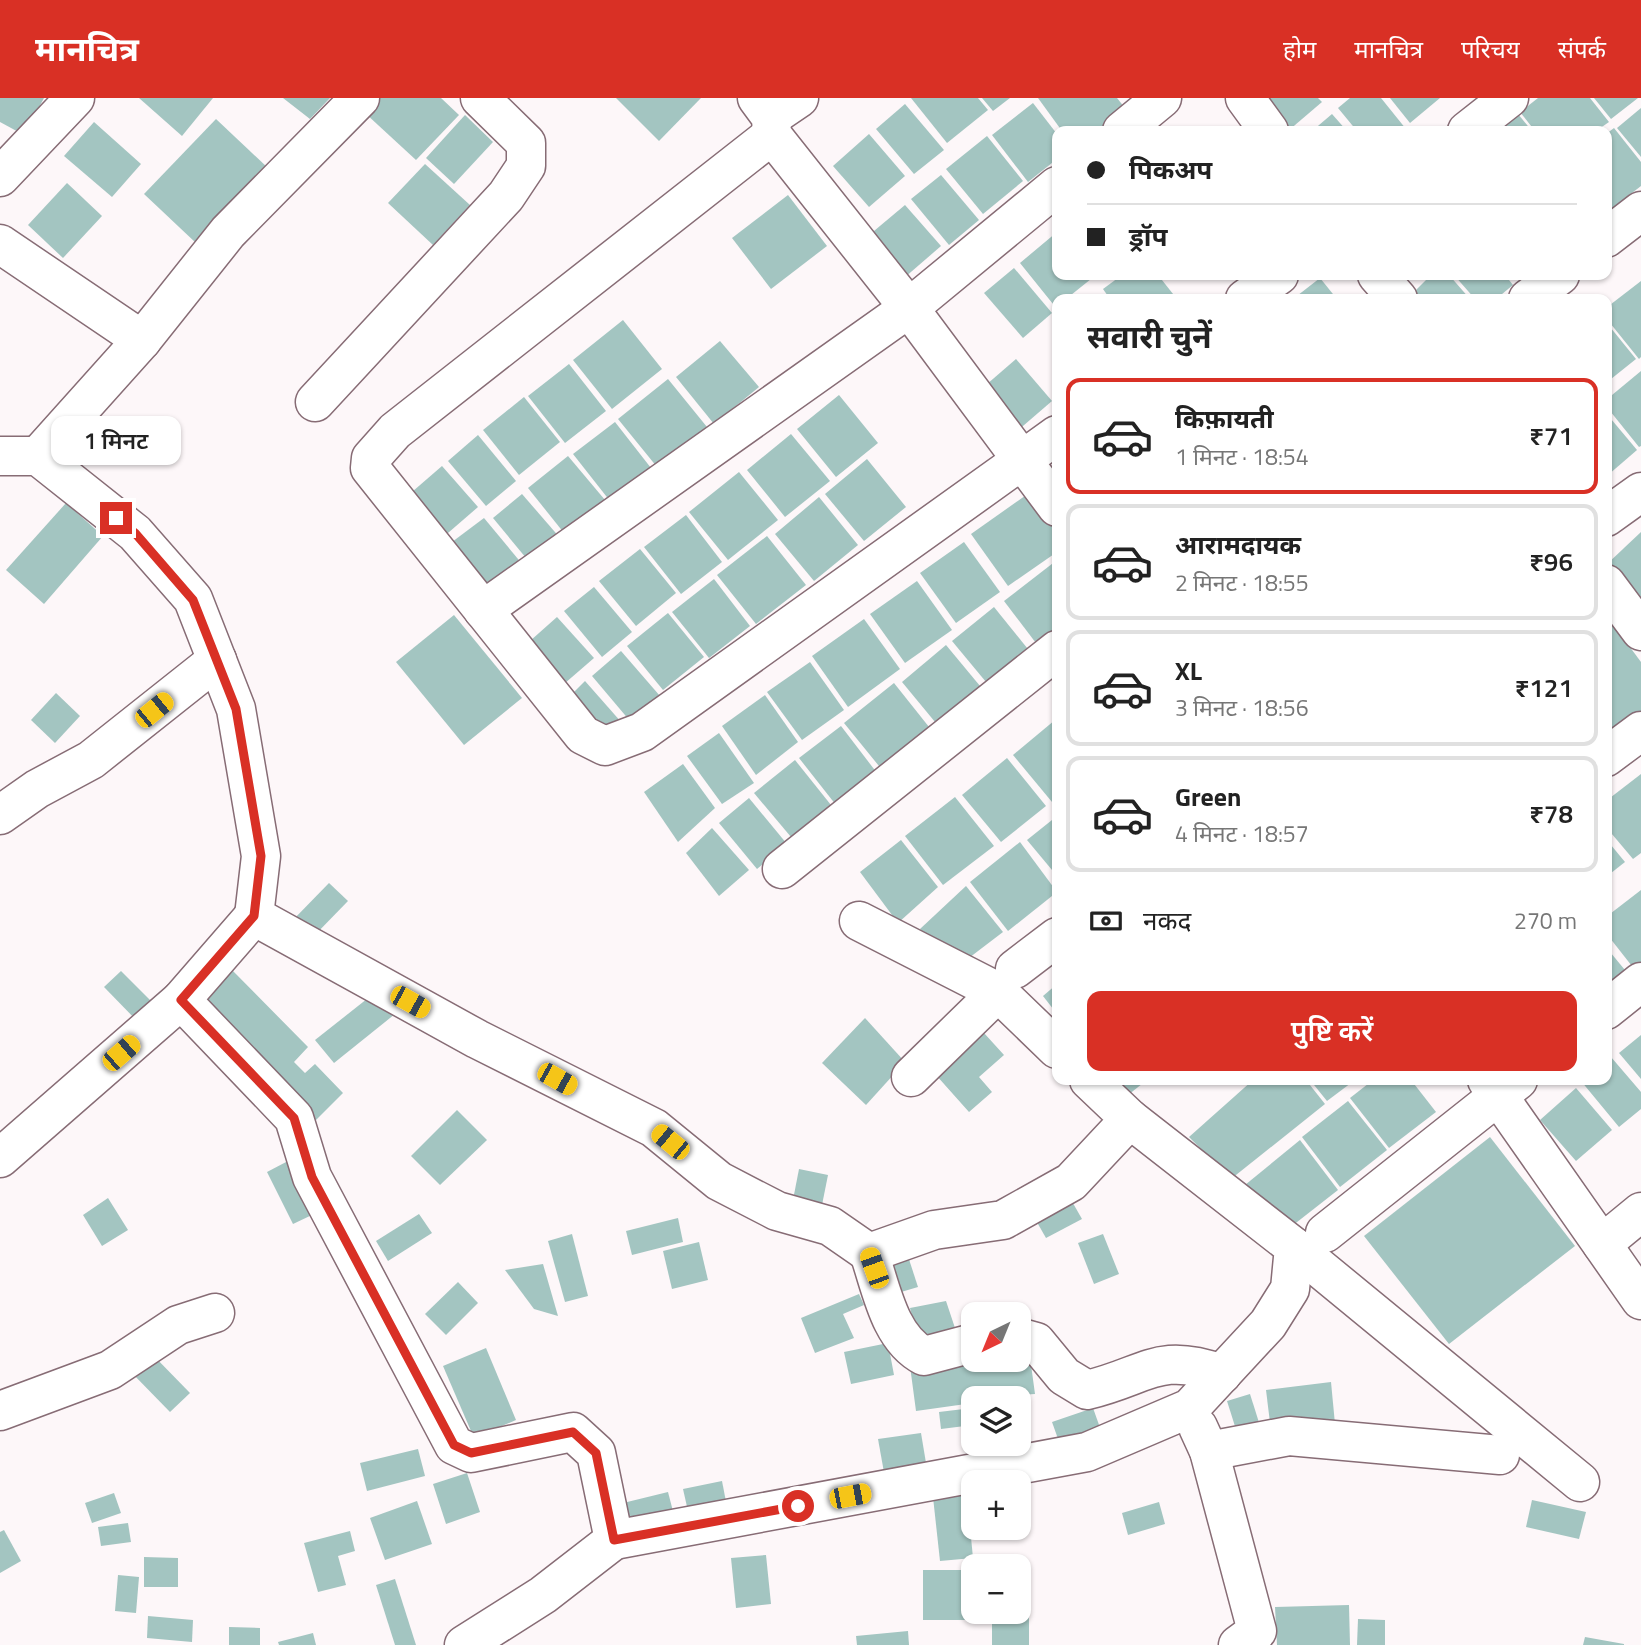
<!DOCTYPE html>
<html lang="hi">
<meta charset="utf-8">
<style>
body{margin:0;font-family:"Titillium Web","Noto Sans Devanagari",sans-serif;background:#f6f6f6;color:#222;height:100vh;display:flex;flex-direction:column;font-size:26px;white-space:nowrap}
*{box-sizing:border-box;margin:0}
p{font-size:23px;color:#767676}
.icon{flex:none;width:38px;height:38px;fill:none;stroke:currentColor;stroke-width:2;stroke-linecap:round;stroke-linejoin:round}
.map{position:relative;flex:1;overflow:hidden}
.sheet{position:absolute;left:1052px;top:196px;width:560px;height:791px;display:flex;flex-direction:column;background:#fff;border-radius:14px;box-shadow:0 2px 5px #0004}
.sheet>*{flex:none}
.banner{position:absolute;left:1052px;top:28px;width:560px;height:154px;border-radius:14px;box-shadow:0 2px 5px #0004;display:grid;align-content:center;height:154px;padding:0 35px;background:#fff}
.needle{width:46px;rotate:223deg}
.controls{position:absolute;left:961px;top:1204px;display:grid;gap:14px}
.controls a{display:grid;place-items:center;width:70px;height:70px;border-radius:14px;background:#fff;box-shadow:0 2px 5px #0004;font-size:35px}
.end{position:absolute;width:32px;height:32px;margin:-16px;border:9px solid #d93025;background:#fff;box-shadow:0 0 0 4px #fff}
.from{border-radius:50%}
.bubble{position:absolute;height:49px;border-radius:14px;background:#fff;box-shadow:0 2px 5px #0004;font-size:23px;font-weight:600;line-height:49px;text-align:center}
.car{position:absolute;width:21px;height:42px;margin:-21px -10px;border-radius:9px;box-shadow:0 0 5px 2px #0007;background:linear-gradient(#f5c518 24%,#345 0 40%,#f5c518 0 76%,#345 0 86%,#f5c518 0)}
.banner b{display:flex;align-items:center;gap:24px;height:66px;font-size:26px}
.banner b+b{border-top:2px solid #e0e0e0}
.banner i{width:18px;height:18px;background:#222}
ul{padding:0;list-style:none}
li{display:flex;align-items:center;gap:21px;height:116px;margin:0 14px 10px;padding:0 21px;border:4px solid #e0e0e0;border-radius:14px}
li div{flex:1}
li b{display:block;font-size:26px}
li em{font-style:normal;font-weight:600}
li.selected{border-color:#d93025}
li>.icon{width:63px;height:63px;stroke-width:1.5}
h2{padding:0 35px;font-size:32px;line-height:84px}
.pay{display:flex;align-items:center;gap:18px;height:77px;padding:0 35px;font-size:26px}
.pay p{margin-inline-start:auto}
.button{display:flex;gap:14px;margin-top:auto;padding:14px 35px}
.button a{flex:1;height:80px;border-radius:14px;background:#d93025;color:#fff;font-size:28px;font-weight:600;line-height:80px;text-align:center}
header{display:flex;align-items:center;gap:42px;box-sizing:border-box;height:98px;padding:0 35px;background:#d93025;color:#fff}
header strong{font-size:33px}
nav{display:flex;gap:38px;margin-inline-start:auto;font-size:24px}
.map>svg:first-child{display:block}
</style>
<header>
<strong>मानचित्र</strong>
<nav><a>होम</a><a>मानचित्र</a><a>परिचय</a><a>संपर्क</a></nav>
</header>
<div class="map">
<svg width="1641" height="1547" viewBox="0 0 1641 1547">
<rect width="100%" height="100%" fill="#fdf7f9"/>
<g fill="#a3c5c1">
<path d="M 0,0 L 44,0 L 24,37 L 0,24 Z"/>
<path d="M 139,0 L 213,0 L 182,38 Z"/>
<path d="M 283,0 L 330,0 L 310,21 Z"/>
<path d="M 379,0 L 441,0 L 459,17 L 416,62 L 365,15 Z"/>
<path d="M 616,0 L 701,0 L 659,43 Z"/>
<path d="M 911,0 L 978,0 L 988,12 L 947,45 Z"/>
<path d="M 982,0 L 1010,0 L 993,13 Z"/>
<path d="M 1038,0 L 1117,0 L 1125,10 L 1096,33 L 1062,33 Z"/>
<path d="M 1254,0 L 1318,0 L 1322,4 L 1288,33 L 1283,33 Z"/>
<path d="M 1350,0 L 1381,0 L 1406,31 L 1357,33 L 1338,10 Z"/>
<path d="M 1390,0 L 1440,0 L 1410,25 Z"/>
<path d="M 1538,0 L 1590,0 L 1609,24 L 1596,33 L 1535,33 L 1520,14 Z"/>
<path d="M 1594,0 L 1638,0 L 1611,21 Z"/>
<path d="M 1033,5 L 1057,36 L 1057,61 L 1028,84 L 992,37 Z"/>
<path d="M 905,6 L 944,52 L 914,76 L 876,31 Z"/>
<path d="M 1641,10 L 1641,59 L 1617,30 Z"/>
<path d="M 1332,16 L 1347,33 L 1312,33 Z"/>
<path d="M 1518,16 L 1532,33 L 1497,33 Z"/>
<path d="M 465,17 L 493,44 L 454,86 L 426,60 Z"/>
<path d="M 216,21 L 268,70 L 196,145 L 144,96 Z"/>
<path d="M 94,24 L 141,66 L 112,99 L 64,58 Z"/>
<path d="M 1614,30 L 1641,64 L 1641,88 L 1606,115 L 1606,36 Z"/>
<path d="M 869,36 L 905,78 L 869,109 L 833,68 Z"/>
<path d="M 987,38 L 1023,83 L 983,116 L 946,71 Z"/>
<path d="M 425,66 L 470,107 L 433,147 L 388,105 Z"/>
<path d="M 941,77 L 979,122 L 949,147 L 911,101 Z"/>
<path d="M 67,85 L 102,118 L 63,160 L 28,127 Z"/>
<path d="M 788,97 L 827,148 L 771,191 L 732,140 Z"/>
<path d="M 905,107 L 941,148 L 904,180 L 868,138 Z"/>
<path d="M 1057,134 L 1057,177 L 1096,177 L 1066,201 L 1057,201 L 1057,211 L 1020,165 Z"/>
<path d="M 1014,170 L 1052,215 L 1023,240 L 984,195 Z"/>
<path d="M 1122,177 L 1158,177 L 1177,201 L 1110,201 L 1103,191 Z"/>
<path d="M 1431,177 L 1449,177 L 1470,201 L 1407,201 Z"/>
<path d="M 1454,177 L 1505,177 L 1513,187 L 1496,201 L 1475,201 Z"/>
<path d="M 1320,180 L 1337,201 L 1293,201 Z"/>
<path d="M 1641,183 L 1641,259 L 1639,261 L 1606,220 L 1606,210 Z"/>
<path d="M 623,222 L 662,271 L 612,311 L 573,262 Z"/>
<path d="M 1606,224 L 1636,261 L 1606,285 Z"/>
<path d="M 720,243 L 759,289 L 714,326 L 676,279 Z"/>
<path d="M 1016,261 L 1052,303 L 1016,334 L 979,293 Z"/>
<path d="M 569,266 L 606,313 L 565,345 L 528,298 Z"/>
<path d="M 1641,273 L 1641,348 L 1639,349 L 1606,308 L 1606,302 Z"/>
<path d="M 668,281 L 707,329 L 657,369 L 618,321 Z"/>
<path d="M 839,297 L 878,345 L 836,379 L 797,331 Z"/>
<path d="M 524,299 L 560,344 L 519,377 L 483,332 Z"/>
<path d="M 1606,315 L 1637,352 L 1608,377 L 1606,375 Z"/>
<path d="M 615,324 L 651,370 L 610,403 L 573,356 Z"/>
<path d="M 791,336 L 830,383 L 785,419 L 747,372 Z"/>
<path d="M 478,337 L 516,383 L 486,408 L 448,363 Z"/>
<path d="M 568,358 L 605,402 L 564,435 L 528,390 Z"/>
<path d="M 867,361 L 906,409 L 864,443 L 825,396 Z"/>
<path d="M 442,368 L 478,409 L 441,441 L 405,400 Z"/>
<path d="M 739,374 L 778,422 L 728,462 L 689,414 Z"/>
<path d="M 1029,395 L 1057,435 L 1057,454 L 1008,488 L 971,436 Z"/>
<path d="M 522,396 L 561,441 L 531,466 L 493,420 Z"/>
<path d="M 819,399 L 858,447 L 814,483 L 775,436 Z"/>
<path d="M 66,405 L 103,438 L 44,506 L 6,472 Z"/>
<path d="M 686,417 L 722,464 L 681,496 L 644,449 Z"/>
<path d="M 484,420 L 523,467 L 487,493 L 452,444 Z"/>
<path d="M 1641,434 L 1641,506 L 1606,467 Z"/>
<path d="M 767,438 L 806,487 L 756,526 L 717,477 Z"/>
<path d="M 964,444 L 1000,494 L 956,525 L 920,475 Z"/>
<path d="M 640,451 L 676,495 L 636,528 L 599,483 Z"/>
<path d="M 1057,462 L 1057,542 L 1042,553 L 1004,503 Z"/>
<path d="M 714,481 L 750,528 L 709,560 L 672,514 Z"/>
<path d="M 917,483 L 952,532 L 905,565 L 870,516 Z"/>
<path d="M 594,489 L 632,534 L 602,559 L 564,513 Z"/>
<path d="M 994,509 L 1032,556 L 991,590 L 952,543 Z"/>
<path d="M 668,515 L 704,559 L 663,592 L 627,548 Z"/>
<path d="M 454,517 L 522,600 L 464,647 L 396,564 Z"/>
<path d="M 1606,517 L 1641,564 L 1641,619 L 1606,643 Z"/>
<path d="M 557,519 L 594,560 L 557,592 L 521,551 Z"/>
<path d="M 864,521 L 900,571 L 848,609 L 812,558 Z"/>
<path d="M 946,547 L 985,594 L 940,630 L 902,584 Z"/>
<path d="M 621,553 L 660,598 L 630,623 L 592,578 Z"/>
<path d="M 810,564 L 844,612 L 802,642 L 767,594 Z"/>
<path d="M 585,583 L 622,625 L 600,640 L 570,598 Z"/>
<path d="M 894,585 L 933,634 L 883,673 L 844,625 Z"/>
<path d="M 56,595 L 80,618 L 55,645 L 31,622 Z"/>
<path d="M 765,597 L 798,644 L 756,677 L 722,628 Z"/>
<path d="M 1055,622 L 1057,700 L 1052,704 L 1013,657 Z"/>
<path d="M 841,628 L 877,675 L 836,707 L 799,660 Z"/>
<path d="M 719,635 L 754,685 L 722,706 L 687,658 Z"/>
<path d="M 1007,660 L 1046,708 L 1001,744 L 962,697 Z"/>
<path d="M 795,662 L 831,707 L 791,739 L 754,695 Z"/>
<path d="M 683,666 L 715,710 L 678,744 L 644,694 Z"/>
<path d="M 1641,676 L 1641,755 L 1633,761 L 1606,729 L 1606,703 Z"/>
<path d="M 955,699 L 994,748 L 943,787 L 905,738 Z"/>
<path d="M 749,700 L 787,746 L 757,771 L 719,725 Z"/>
<path d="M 1057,718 L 1057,778 L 1027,742 Z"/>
<path d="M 712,730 L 749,772 L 719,798 L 686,755 Z"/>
<path d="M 1606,741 L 1625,764 L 1606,779 Z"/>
<path d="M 901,742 L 938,789 L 898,825 L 860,774 Z"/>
<path d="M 1020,744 L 1057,794 L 1008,833 L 970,784 Z"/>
<path d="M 329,785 L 348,803 L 311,841 L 292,823 Z"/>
<path d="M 966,788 L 1003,834 L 961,866 L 920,831 Z"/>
<path d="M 1641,792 L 1641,867 L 1635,872 L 1606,835 L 1606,819 Z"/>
<path d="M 1606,849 L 1629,877 L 1606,895 Z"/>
<path d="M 121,873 L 158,910 L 141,927 L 104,889 Z"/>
<path d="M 233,873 L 308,949 L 294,964 L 305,975 L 315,966 L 343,995 L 316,1022 L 200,907 Z"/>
<path d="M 1057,886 L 1057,916 L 1043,898 Z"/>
<path d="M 377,893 L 395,916 L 334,965 L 315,942 Z"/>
<path d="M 865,920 L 905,964 L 866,1007 L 822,965 Z"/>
<path d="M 984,935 L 1004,957 L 979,979 L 992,994 L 969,1014 L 936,977 Z"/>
<path d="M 1641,937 L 1641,981 L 1619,955 Z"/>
<path d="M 1611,959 L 1641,994 L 1641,1011 L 1619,1029 L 1581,983 L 1606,982 L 1606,963 Z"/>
<path d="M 1116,982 L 1147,982 L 1128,997 Z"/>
<path d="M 1253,982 L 1306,982 L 1325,1006 L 1231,1081 L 1189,1039 Z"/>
<path d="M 1310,982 L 1355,982 L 1327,1003 Z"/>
<path d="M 1373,982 L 1411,982 L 1436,1014 L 1389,1050 L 1350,1000 Z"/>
<path d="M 1576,990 L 1612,1032 L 1576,1063 L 1540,1022 Z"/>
<path d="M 1348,1003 L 1387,1052 L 1340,1089 L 1302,1039 Z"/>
<path d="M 457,1012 L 487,1042 L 440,1087 L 411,1058 Z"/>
<path d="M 1490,1039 L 1575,1148 L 1449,1246 L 1364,1138 Z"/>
<path d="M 1300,1042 L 1338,1092 L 1292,1128 L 1245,1087 Z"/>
<path d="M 288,1063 L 314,1116 L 293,1126 L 267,1074 Z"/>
<path d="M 799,1071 L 828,1077 L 821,1112 L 792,1107 Z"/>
<path d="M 1066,1093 L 1082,1121 L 1046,1140 L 1030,1112 Z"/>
<path d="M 108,1100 L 128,1132 L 102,1148 L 83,1117 Z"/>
<path d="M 419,1116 L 432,1135 L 388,1163 L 376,1143 Z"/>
<path d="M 678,1120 L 683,1144 L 632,1157 L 626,1133 Z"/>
<path d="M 572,1136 L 588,1198 L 565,1204 L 548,1143 Z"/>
<path d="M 1103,1136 L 1119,1176 L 1094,1186 L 1078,1145 Z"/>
<path d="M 699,1144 L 708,1182 L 672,1191 L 663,1153 Z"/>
<path d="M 905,1149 L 918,1189 L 891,1197 L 878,1157 Z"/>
<path d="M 543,1166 L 558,1218 L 534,1211 L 505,1172 Z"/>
<path d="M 458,1184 L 478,1205 L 446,1237 L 425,1216 Z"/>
<path d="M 859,1196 L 864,1207 L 843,1216 L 854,1240 L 815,1255 L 801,1220 Z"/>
<path d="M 946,1203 L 958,1239 L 919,1246 L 910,1210 Z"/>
<path d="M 888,1245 L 894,1277 L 851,1286 L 844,1254 Z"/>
<path d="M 486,1250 L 516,1322 L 474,1340 L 443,1268 Z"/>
<path d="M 1029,1252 L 1035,1296 L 973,1300 L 973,1305 L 916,1313 L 910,1268 L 973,1262 L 1018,1262 L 1018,1253 Z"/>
<path d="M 150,1254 L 190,1295 L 170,1314 L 130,1273 Z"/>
<path d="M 1331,1284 L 1335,1326 L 1271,1333 L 1266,1292 Z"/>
<path d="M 1250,1296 L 1262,1334 L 1239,1341 L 1227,1303 Z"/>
<path d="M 972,1310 L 973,1327 L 941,1331 L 939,1314 Z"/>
<path d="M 1093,1310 L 1103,1338 L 1062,1352 L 1052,1324 Z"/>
<path d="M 921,1335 L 926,1365 L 885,1380 L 878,1341 Z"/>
<path d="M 418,1351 L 425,1378 L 367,1393 L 360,1365 Z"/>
<path d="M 467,1375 L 480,1414 L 446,1426 L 433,1386 Z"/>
<path d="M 722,1383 L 728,1414 L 690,1422 L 683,1391 Z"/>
<path d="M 966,1387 L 973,1460 L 940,1463 L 932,1390 Z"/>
<path d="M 668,1394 L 675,1421 L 625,1432 L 619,1406 Z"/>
<path d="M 114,1395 L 121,1415 L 92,1425 L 85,1405 Z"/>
<path d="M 1532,1402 L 1586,1414 L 1579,1441 L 1526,1429 Z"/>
<path d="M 417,1403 L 432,1446 L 385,1462 L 370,1420 Z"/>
<path d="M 1159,1404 L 1165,1426 L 1128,1437 L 1122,1415 Z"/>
<path d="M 128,1425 L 131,1444 L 101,1448 L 98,1429 Z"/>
<path d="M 4,1432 L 21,1463 L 0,1475 L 0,1434 Z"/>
<path d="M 350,1433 L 355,1453 L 338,1458 L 346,1487 L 318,1494 L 304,1445 Z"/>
<path d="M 766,1457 L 771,1506 L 736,1510 L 731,1460 Z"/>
<path d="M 144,1459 L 178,1460 L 178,1489 L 144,1489 Z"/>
<rect x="923" y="1472" width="48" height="50"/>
<path d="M 118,1477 L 139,1479 L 136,1515 L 115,1513 Z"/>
<path d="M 395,1481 L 416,1547 L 395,1547 L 376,1487 Z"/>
<path d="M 1018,1497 L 1029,1497 L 1029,1547 L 992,1547 L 992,1514 L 1018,1514 Z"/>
<path d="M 1349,1507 L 1350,1547 L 1277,1547 L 1275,1509 Z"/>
<path d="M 148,1518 L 193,1522 L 192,1544 L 147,1540 Z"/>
<path d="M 1358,1521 L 1385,1522 L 1385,1547 L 1357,1547 Z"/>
<path d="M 229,1529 L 260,1530 L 260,1547 L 229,1547 Z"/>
<path d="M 908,1533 L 909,1547 L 857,1547 L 856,1538 Z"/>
<path d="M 313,1535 L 316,1547 L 279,1547 L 278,1544 Z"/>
<path d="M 1585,1539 L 1624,1546 L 1624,1547 L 1583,1547 Z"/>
</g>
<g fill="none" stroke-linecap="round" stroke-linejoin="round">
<g stroke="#876c75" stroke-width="41">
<g id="street">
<path d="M 757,0 L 771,19 L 772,37 L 909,210 L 1057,409"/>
<path d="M 1245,0 L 1269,33"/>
<path d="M 771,19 L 799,0"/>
<path d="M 1122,33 L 1162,0"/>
<path d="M 1467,33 L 1509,0"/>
<path d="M 772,37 L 395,333 L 371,360 L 370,370 L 583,637 L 605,648 L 642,634 L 1057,337"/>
<path d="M 0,79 L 75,0"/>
<path d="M 1606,140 L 1641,113"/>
<path d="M 0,146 L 142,242"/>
<path d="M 1377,177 L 1398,201"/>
<path d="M 1245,201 L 1279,177"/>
<path d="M 1528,201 L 1560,177"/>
<path d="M 315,304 L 506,98 L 526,68 L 526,45 L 480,0"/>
<path d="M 0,358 L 38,358 L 135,435 L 193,501 L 236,611 L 261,758 L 254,818 L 477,941 L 654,1030 L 719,1083 L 777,1113 L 830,1128 L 869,1155 L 934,1132 L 1003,1122 L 1071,1084 L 1130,1021 L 1089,982"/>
<path d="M 38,358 L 142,242 L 228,134 L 360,0"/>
<path d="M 1606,419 L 1641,394"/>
<path d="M 1606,486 L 1641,533"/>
<path d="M 483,512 L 909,210 L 1057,88"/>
<path d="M 1606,659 L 1641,633"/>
<path d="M 0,717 L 37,691 L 91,662 L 217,562"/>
<path d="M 782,771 L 1057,552"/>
<path d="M 254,818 L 181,902 L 294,1020 L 312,1079 L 454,1347 L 471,1355 L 573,1334 L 596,1355 L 614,1442 L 1087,1354 L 1190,1310 L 1268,1226 L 1290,1191 L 1294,1149 L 1130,1021"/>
<path d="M 859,823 L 998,894"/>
<path d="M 1015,871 L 1057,839"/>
<path d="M 1606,912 L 1641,884"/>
<path d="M 911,979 L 998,894 L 1057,951"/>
<path d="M 1487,982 L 1641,1202"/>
<path d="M 0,1060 L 181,902"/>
<path d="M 1325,1135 L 1518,982"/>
<path d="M 1602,1146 L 1641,1114"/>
<path d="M 1294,1149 L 1580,1384"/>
<path d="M 869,1155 C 881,1189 889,1240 924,1258 L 973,1245"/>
<path d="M 1018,1239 L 1036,1244 L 1064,1278 L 1087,1292 C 1147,1278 1157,1253 1222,1276"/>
<path d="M 0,1313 L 110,1272 L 178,1227 L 215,1215"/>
<path d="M 1198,1329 L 1209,1353 L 1257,1533 L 1238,1547"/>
<path d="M 1209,1353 L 1289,1338 L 1500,1357"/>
<path d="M 464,1547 L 543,1497 L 614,1442"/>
</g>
</g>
<use href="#street" stroke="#fff" stroke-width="38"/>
</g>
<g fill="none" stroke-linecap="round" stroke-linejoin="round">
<path stroke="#d93025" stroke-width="9" d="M 116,420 L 135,435 L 193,502 L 236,611 L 261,758 L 254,818 L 181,902 L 294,1020 L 312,1079 L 454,1347 L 471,1355 L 573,1334 L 596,1355 L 614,1442 L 798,1408"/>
</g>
</svg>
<div class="controls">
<a><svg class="needle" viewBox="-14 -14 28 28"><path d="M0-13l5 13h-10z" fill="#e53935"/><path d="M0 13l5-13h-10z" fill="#767676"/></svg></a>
<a><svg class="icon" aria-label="layers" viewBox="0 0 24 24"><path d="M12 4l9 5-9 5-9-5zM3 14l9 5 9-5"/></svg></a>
<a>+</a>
<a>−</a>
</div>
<i class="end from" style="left:798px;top:1408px"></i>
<i class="end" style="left:116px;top:420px"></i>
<div class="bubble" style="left:51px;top:318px;width:130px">1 मिनट</div>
<i class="car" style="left:154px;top:612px;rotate:51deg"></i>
<i class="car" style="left:410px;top:904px;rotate:119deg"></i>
<i class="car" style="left:121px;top:955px;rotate:49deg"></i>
<i class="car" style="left:557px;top:981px;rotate:119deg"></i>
<i class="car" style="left:670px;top:1044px;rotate:309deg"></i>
<i class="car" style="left:874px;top:1170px;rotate:340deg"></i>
<i class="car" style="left:850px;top:1398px;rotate:79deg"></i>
<div class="banner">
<b><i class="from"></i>पिकअप</b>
<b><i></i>ड्रॉप</b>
</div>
<section class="sheet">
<h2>सवारी चुनें</h2>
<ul>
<li class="selected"><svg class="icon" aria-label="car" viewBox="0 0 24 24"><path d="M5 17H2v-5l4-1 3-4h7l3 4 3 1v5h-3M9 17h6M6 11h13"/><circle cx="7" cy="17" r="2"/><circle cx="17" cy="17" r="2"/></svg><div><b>किफ़ायती</b><p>1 मिनट · 18:54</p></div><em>₹71</em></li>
<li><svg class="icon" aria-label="car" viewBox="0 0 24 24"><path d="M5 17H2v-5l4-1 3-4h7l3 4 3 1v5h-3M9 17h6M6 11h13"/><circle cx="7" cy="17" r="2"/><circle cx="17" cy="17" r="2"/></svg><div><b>आरामदायक</b><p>2 मिनट · 18:55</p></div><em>₹96</em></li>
<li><svg class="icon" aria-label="car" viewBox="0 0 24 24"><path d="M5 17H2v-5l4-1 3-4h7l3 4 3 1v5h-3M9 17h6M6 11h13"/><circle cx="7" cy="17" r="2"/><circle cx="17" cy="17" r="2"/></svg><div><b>XL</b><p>3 मिनट · 18:56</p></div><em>₹121</em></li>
<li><svg class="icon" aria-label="car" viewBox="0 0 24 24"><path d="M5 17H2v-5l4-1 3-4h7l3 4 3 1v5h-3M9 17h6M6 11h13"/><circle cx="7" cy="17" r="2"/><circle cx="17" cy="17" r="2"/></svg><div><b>Green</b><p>4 मिनट · 18:57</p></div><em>₹78</em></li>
</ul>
<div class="pay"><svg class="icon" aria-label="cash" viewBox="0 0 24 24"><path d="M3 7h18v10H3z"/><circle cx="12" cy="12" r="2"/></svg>नकद<p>270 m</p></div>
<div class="button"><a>पुष्टि करें</a></div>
</section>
</div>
